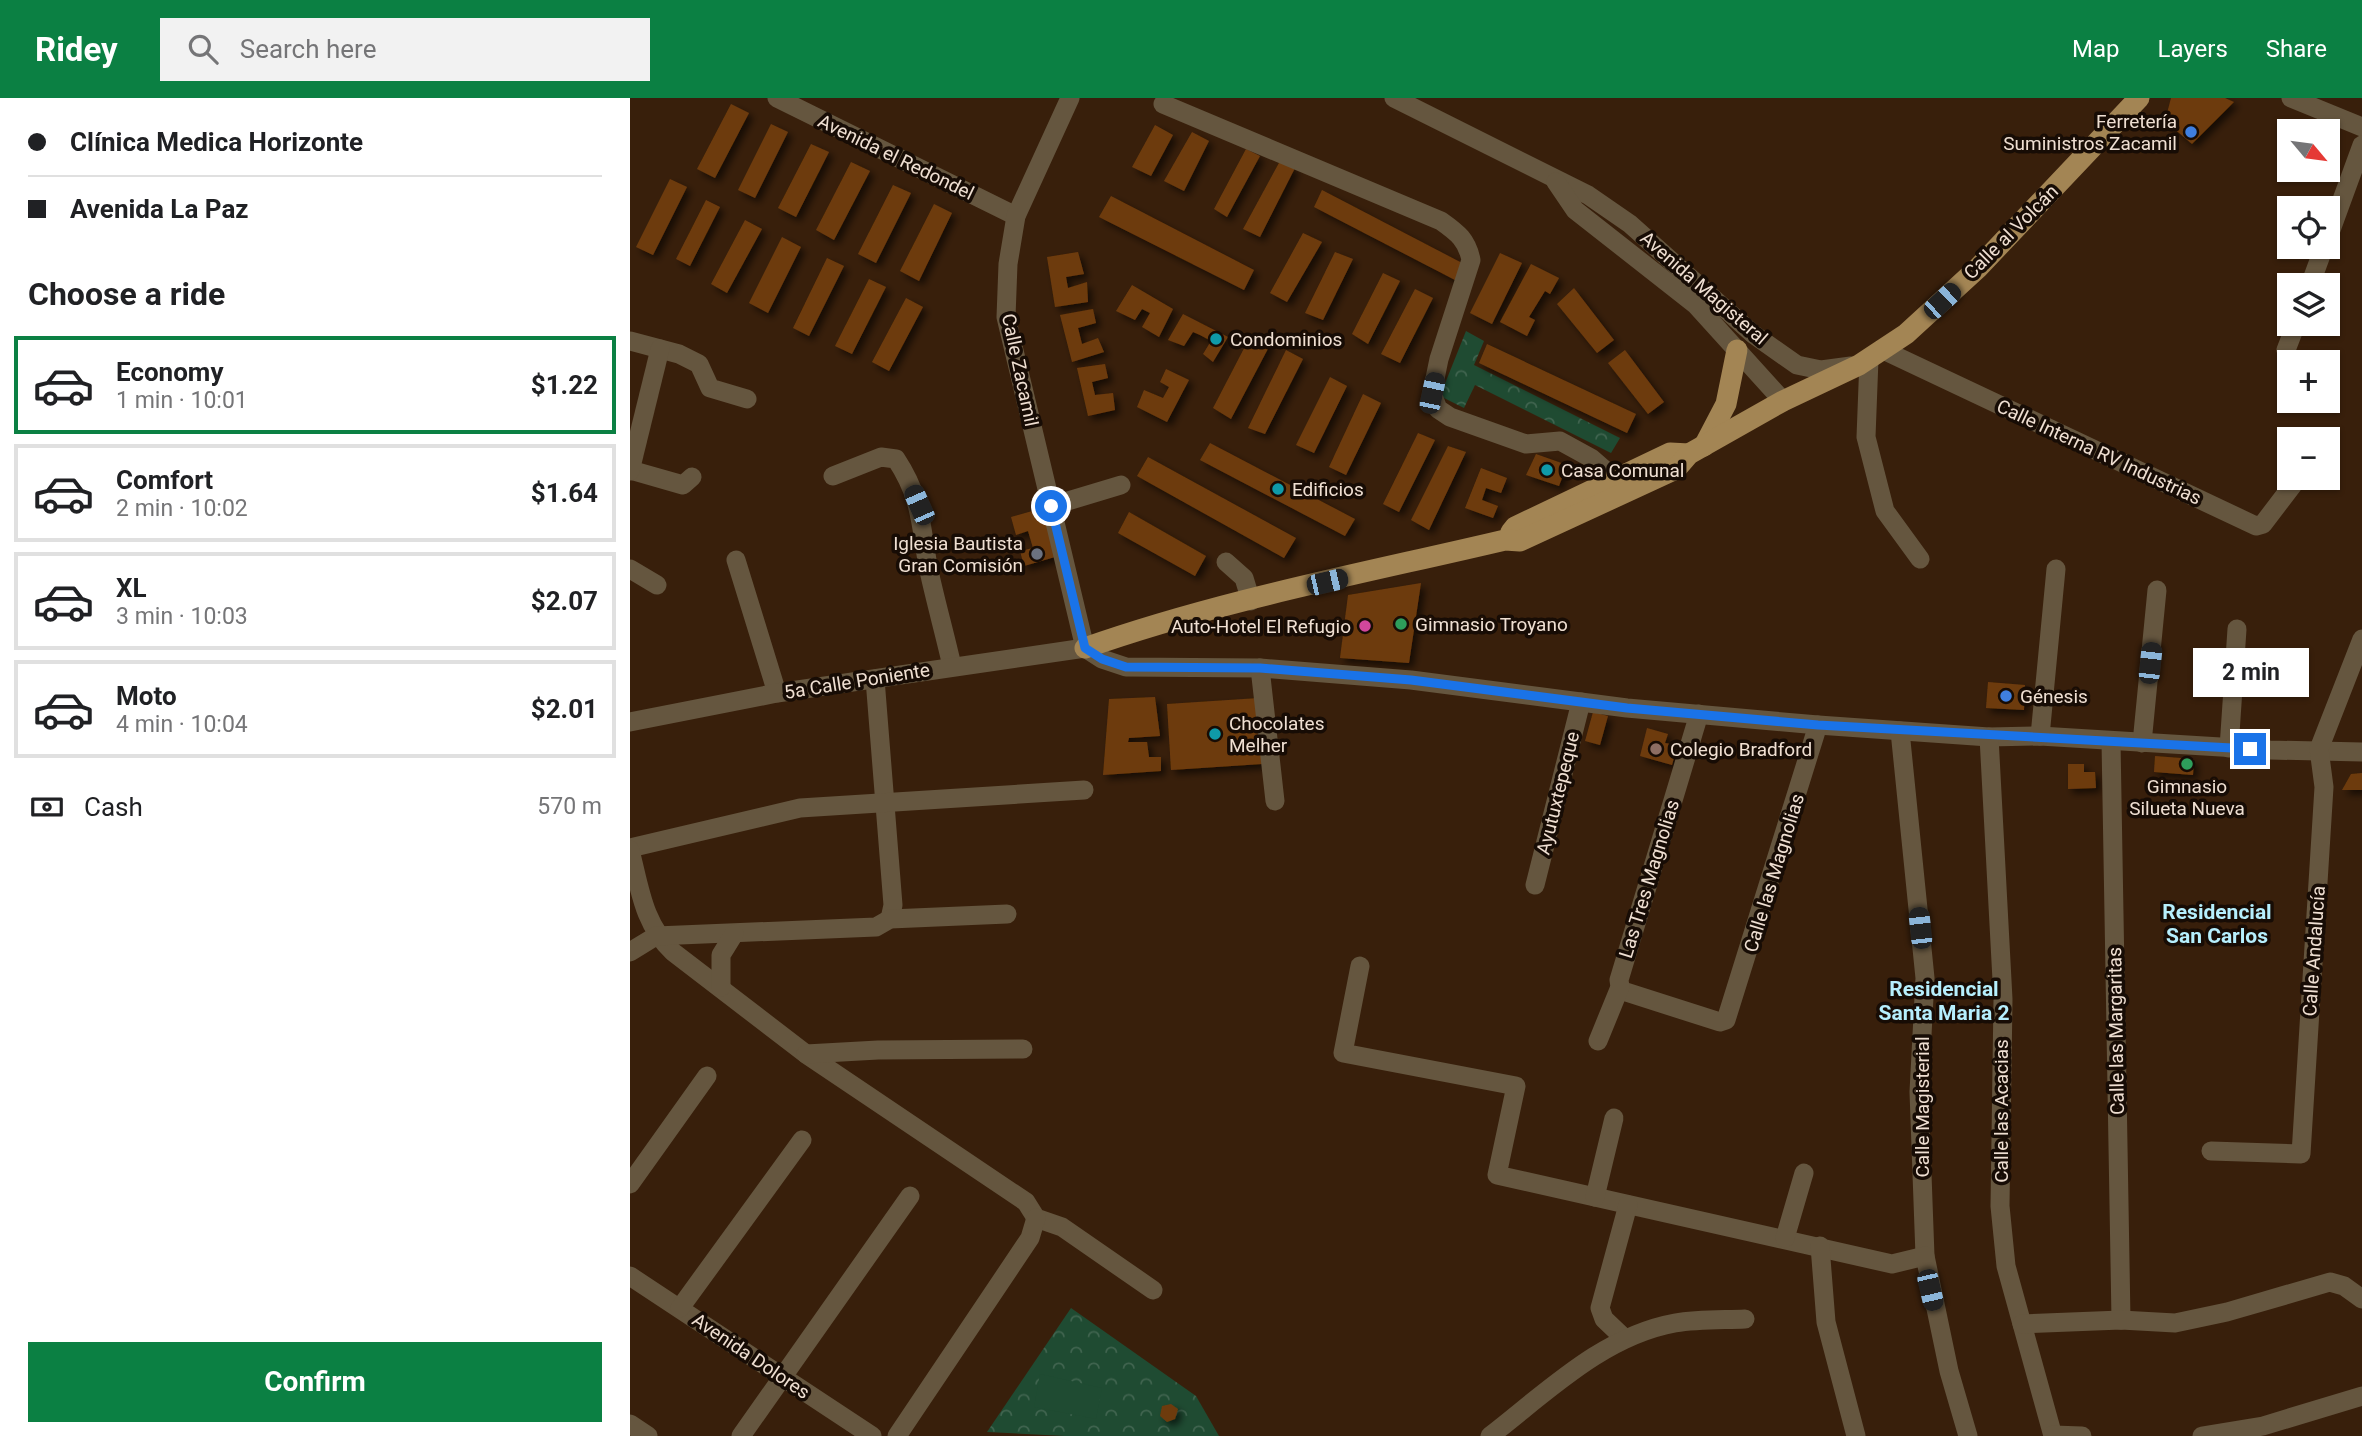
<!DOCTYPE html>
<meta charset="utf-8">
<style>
body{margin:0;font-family:Roboto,sans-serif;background:#f2f2f2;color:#202124;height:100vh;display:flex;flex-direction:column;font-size:26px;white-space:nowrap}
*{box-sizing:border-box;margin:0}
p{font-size:23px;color:#757577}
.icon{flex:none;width:38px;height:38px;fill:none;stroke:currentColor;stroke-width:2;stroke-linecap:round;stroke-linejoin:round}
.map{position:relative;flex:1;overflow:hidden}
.drawer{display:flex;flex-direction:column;background:#fff;width:630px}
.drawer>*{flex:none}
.banner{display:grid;align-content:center;height:154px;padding:0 28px;background:#fff}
.needle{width:46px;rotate:119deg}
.controls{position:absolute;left:1647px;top:21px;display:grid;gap:14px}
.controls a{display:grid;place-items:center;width:63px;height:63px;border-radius:0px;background:#fff;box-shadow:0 2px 5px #0004;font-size:35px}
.end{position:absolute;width:32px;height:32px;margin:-16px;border:9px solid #1a73e8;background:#fff;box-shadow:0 0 0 4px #fff}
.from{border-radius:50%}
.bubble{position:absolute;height:49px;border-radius:0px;background:#fff;box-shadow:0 2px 5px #0004;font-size:23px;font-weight:700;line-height:49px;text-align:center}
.car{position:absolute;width:21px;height:42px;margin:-21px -10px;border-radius:9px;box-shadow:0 0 5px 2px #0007;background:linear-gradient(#222 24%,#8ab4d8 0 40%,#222 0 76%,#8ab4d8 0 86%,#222 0)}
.banner b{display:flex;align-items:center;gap:24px;height:66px;font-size:26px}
.banner b+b{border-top:2px solid #e0e0e0}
.banner i{width:18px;height:18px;background:#202124}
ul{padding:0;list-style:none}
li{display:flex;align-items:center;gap:21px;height:98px;margin:0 14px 10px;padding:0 14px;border:4px solid #e0e0e0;border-radius:0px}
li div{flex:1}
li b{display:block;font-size:26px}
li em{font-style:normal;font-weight:700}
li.active{border-color:#0b8043}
li>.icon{width:63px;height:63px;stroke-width:1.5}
h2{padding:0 28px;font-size:32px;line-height:84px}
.pay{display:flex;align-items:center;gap:18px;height:77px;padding:0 28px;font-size:26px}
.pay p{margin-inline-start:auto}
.cta{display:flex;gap:14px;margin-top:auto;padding:14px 28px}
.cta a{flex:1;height:80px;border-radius:0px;background:#0b8043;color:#fff;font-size:28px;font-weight:700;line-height:80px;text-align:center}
header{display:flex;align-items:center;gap:42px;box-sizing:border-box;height:98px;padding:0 35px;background:#0b8043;color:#fff}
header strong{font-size:33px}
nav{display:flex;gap:38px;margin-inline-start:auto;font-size:24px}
.search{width:490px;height:63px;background:#f2f2f2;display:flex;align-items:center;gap:18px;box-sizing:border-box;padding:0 24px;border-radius:0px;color:#757577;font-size:26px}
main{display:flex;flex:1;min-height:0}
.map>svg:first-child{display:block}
</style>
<header>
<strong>Ridey</strong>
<div class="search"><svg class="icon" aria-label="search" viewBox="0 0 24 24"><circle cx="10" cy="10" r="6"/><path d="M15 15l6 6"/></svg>Search here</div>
<nav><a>Map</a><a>Layers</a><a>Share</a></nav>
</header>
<main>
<section class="drawer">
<div class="banner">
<b><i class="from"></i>Clínica Medica Horizonte</b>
<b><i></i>Avenida La Paz</b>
</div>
<h2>Choose a ride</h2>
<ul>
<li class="active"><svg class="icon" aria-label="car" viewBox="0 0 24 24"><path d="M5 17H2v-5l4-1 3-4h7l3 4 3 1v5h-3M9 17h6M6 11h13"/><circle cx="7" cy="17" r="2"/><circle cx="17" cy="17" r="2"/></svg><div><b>Economy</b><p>1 min · 10:01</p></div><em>$1.22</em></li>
<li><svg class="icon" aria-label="car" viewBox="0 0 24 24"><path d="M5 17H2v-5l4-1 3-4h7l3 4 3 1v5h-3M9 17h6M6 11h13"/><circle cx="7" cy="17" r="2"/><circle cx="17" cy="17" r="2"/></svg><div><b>Comfort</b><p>2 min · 10:02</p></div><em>$1.64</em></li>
<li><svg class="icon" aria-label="car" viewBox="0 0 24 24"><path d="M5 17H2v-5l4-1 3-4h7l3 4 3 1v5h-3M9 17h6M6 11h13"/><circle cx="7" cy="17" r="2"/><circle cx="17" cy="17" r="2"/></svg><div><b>XL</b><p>3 min · 10:03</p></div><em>$2.07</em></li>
<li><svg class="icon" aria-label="car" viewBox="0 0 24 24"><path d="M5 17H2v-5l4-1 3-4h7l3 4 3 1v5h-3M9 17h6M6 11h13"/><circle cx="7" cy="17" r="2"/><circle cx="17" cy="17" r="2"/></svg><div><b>Moto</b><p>4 min · 10:04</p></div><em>$2.01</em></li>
</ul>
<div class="pay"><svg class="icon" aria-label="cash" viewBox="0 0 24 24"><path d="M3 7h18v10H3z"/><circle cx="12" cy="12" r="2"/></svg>Cash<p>570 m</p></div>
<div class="cta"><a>Confirm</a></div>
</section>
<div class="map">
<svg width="1732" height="1338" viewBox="0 0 1732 1338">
<defs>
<pattern id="park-crowns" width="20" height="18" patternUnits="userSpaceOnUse" patternTransform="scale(1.75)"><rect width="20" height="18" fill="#1f4b32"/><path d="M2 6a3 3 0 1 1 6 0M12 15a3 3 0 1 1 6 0" fill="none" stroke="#40644f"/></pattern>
<filter id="shadow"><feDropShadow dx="4.5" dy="4.5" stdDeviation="3.5" flood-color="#0009"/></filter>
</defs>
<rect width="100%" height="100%" fill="#381f0b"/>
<g fill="url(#park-crowns)">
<path d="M 836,233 L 854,243 L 844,267 L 990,340 L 981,355 L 845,287 L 834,310 L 810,298 Z"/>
<path d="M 441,1210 L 566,1298 L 589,1338 L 435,1338 L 357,1334 Z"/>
</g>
<path fill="#1f4b32" d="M 410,1276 L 472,1290 L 466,1321 L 404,1309 Z"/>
<g fill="#6d3b0c" filter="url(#shadow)">
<path d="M 1541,0 L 1595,0 L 1604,4 L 1562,46 L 1535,23 Z"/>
<path d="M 101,6 L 119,15 L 85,80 L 67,71 Z"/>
<path d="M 141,26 L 158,34 L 125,100 L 108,92 Z"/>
<path d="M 525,27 L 543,37 L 521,78 L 502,69 Z"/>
<path d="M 562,34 L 579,43 L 554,93 L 534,83 Z"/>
<path d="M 181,46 L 199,54 L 166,119 L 148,110 Z"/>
<path d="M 616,51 L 630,58 L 597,119 L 584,111 Z"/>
<path d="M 650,63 L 665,70 L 630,139 L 613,131 Z"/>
<path d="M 221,64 L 240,73 L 204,142 L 186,132 Z"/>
<path d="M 40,81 L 57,89 L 23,157 L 6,149 Z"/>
<path d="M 263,87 L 281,95 L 246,165 L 228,156 Z"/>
<path d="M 692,92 L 834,166 L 825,182 L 684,109 Z"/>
<path d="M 481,98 L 624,172 L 614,192 L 469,119 Z"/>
<path d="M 76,102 L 90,109 L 60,168 L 46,161 Z"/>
<path d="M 304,106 L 322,115 L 289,183 L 270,173 Z"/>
<path d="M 115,122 L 132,131 L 97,195 L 81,186 Z"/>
<path d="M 673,135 L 692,144 L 657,204 L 640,195 Z"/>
<path d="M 152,139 L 171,149 L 138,215 L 119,205 Z"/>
<path d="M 448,154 L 454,176 L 436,179 L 438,190 L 457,184 L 458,204 L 425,209 L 417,159 Z"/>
<path d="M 705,154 L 723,161 L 693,222 L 675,215 Z"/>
<path d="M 870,155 L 892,165 L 862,226 L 840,215 Z"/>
<path d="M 197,160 L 214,168 L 179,238 L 163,230 Z"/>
<path d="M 901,166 L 929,180 L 920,196 L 915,193 L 899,219 L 905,222 L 897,238 L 870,224 Z"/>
<path d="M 753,175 L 770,183 L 738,246 L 722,236 Z"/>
<path d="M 239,181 L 256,189 L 222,256 L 205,248 Z"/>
<path d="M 502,187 L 543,211 L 529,239 L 512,229 L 520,215 L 512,211 L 505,222 L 486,213 Z"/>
<path d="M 944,190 L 984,242 L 967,255 L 927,206 Z"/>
<path d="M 785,191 L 803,200 L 770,265 L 751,256 Z"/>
<path d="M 276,200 L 293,209 L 259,273 L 242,264 Z"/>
<path d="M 463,211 L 466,225 L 448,230 L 452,246 L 468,240 L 474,254 L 442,264 L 430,217 Z"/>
<path d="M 553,216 L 598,239 L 583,264 L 573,256 L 581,243 L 570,237 L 563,234 L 554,248 L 538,242 Z"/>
<path d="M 622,235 L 641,245 L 601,321 L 583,310 Z"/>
<path d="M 857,246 L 1006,316 L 997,335 L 849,265 Z"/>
<path d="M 656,252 L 673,261 L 635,336 L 618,330 Z"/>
<path d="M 995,252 L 1034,304 L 1018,316 L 978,265 Z"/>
<path d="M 475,266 L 478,280 L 462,284 L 465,297 L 483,295 L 485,312 L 458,318 L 447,270 Z"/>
<path d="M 536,271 L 559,282 L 537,324 L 507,309 L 514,292 L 533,300 L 539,289 L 530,284 Z"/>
<path d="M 700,279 L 717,288 L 684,355 L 666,347 Z"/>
<path d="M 733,296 L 751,305 L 716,377 L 699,369 Z"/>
<path d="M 788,335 L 805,342 L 769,414 L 753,406 Z"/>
<path d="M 580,345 L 725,421 L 715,438 L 570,362 Z"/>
<path d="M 818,348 L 836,354 L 799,432 L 781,422 Z"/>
<path d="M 906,356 L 937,367 L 929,388 L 896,377 Z"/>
<path d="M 518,359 L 666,440 L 654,460 L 507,378 Z"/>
<path d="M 851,370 L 877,380 L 871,395 L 856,390 L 852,402 L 868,408 L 863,420 L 835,410 Z"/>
<path d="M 413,410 L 425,459 L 394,468 L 390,453 L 403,450 L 398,433 L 386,437 L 381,419 Z"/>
<path d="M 499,414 L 576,458 L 565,478 L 488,435 Z"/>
<path d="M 791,485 L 779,565 L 710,560 L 718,497 Z"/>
<path d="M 1358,584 L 1395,587 L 1394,612 L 1356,610 Z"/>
<path d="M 525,599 L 530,638 L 499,640 L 498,644 L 517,644 L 519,659 L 531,659 L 531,673 L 473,677 L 479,601 Z"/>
<path d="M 629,600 L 632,666 L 541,672 L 537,606 Z"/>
<path d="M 963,614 L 978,618 L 970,647 L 955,643 Z"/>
<path d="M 1017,630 L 1038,636 L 1035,645 L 1041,646 L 1039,655 L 1045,656 L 1042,667 L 1010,658 Z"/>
<path d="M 1525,658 L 1564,661 L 1563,677 L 1524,674 Z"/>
<path d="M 1438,666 L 1454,666 L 1454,674 L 1465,674 L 1466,690 L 1438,691 Z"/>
<path d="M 1732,675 L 1732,692 L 1712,692 L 1721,676 Z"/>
<path d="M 541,1306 L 548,1311 L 545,1321 L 537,1324 L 530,1318 L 532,1308 Z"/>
</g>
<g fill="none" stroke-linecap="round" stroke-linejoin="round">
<g stroke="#65563f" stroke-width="19">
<path d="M 147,0 L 386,118"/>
<path d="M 440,0 L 386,118 L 378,166 L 376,219 L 455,550"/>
<path d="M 764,0 L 958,97 L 1000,126 L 1123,236 L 1167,267 L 1191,272 L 1221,268"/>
<path d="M 1661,0 L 1732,29"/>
<path d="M 533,6 L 811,123 C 828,135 837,142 841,162 L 809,261 L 802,295 L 808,311 L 820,319 L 896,346 L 930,343 L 961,360 L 984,380"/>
<path d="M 926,84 L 945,112 L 1066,207 L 1153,303"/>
<path d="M 1698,140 L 1732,47"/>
<path d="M 1680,187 L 1694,149"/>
<path d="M 0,243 L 49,256 L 69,266 L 80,290 L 117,301"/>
<path d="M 1253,252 L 1626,428 L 1633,426 L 1668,380"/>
<path d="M 1656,252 L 1666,226"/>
<path d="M 1239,261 L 1236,339 L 1255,413 L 1290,461"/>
<path d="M 0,372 L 53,387 L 62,379"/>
<path d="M 0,373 L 30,251"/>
<path d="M 203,378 L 251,359 L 266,361 C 293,402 290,428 299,473 C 306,505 315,537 322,568"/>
<path d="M 421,408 L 491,387"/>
<path d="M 106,462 L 147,595"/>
<path d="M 596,464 L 614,480 L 621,503"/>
<path d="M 0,471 L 27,487"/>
<path d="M 455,550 L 472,561 L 496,569 L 630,570 L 781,582 L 997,610 L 1188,627 L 1359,639 L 1410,638 L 1640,652 L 1732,654"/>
<path d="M 630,570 L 645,703"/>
<path d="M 245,581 L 263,807 L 260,821"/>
<path d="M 0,624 L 147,595 L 455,550"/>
<path d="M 1270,633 L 1295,880 L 1289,994 L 1295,1158 L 1319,1273 L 1338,1338"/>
<path d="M 1410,638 L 1426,471"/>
<path d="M 1359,639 L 1373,901 L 1370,1108 L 1376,1168 L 1423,1338"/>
<path d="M 1481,643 L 1491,1222"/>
<path d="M 1512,645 L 1527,492"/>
<path d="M 1599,650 L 1607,531"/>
<path d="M 0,750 L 170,710 L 454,692"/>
<path d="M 0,752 C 10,791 13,825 43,854 L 176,956 L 396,1104 L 406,1120 L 432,1129 L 523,1192"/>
<path d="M 905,787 L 951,604"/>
<path d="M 0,854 L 26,838 L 246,829 L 260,821 L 377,816"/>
<path d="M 730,868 L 713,955 L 886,988 L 867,1077 L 1262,1166 L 1295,1158"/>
<path d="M 91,889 L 91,857 L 104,836"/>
<path d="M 990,889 L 993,893 L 1090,924 L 1096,922 L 1188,627"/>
<path d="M 968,943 L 990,889 L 989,882 L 1069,616"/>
<path d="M 176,956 L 248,952 L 393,951"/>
<path d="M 1581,1053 L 1671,1056 L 1694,689 L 1689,651 L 1732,541"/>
<path d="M 0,1086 L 77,978"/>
<path d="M 965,1099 L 984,1020"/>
<path d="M 1155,1140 L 1174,1075"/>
<path d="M 1190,1148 L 1196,1224 L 1226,1338"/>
<path d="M 0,1178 L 242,1338"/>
<path d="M 50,1210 L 172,1042"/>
<path d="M 1392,1226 L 1491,1222 L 1545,1225 L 1597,1214 L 1700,1184 L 1714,1188 L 1732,1201"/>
<path d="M 994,1240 L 974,1221 L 970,1210 L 998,1107"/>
<path d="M 0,1326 L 18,1338"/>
<path d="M 1423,1337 L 1452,1338"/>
<path d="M 111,1338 L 280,1098"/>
<path d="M 267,1338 L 400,1140 L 406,1120"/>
<path d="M 860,1338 C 917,1294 973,1238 1045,1225 C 1068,1221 1092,1222 1115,1221"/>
<path d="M 1572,1338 L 1633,1328 L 1732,1298"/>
</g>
<g stroke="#a38554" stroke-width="21">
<path d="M 1074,348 L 1096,306 L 1107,252"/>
<path d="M 881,434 L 885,429 L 1040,355 L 1059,356"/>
<path d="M 455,550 C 591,502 735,475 875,442 L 890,443 L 1046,371 L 1059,356 L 1153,303 L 1229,267 L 1276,236 L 1348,170 L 1509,0"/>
</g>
</g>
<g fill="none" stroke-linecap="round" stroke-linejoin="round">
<path stroke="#1a73e8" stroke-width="9" d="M 421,408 L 455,550 L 472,561 L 496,569 L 630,570 L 781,582 L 997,610 L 1188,627 L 1620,651"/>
</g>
<g fill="#3f7fe0" stroke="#170c05" stroke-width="2.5">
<circle cx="1561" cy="34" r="7"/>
<circle cx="1376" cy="598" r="7"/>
</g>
<g fill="#0f9aa8" stroke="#170c05" stroke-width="2.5">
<circle cx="586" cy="241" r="7"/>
<circle cx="917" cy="372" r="7"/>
<circle cx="648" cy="391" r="7"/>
<circle cx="585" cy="636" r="7"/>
</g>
<circle fill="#6b7280" stroke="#170c05" stroke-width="2.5" cx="407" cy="456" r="7"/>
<g fill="#2e9e5b" stroke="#170c05" stroke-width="2.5">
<circle cx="771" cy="526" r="7"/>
<circle cx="1557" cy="666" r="7"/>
</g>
<circle fill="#d1479c" stroke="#170c05" stroke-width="2.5" cx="735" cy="528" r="7"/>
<circle fill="#8d6e63" stroke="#170c05" stroke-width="2.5" cx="1026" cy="651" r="7"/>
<g text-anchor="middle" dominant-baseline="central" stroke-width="7" stroke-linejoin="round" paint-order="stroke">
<g font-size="19" fill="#efdfd2" stroke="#170c05" text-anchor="start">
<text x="1547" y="23" text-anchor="end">Ferretería<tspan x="1547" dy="22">Suministros Zacamil</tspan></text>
<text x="600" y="241">Condominios</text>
<text x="931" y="372">Casa Comunal</text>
<text x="662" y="391">Edificios</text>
<text x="393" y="445" text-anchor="end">Iglesia Bautista<tspan x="393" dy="22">Gran Comisión</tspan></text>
<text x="785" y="526">Gimnasio Troyano</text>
<text x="721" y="528" text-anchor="end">Auto-Hotel El Refugio</text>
<text x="1390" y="598">Génesis</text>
<text x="599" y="625">Chocolates<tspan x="599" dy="22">Melher</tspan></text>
<text x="1040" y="651">Colegio Bradford</text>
<text x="1557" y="688" text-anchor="middle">Gimnasio<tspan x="1557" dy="22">Silueta Nueva</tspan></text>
</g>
<g font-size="19" fill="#efdfd2" stroke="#170c05">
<text transform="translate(266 59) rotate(26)">Avenida el Redondel</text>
<text transform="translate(1381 134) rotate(-45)">Calle al Volcán</text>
<text transform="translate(1074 190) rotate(41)">Avenida Magisteral</text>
<text transform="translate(390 272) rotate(78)">Calle Zacamil</text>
<text transform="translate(1469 354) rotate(25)">Calle Interna RV Industrias</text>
<text transform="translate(227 583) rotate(-9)">5a Calle Poniente</text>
<text transform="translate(928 695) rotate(-76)">Ayutuxtepeque</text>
<text transform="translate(1144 775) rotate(-73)">Calle las Magnolias</text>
<text transform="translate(1019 781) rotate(-73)">Las Tres Magnolias</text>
<text transform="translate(1684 853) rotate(-86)">Calle Andalucía</text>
<text transform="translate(1486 933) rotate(-91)">Calle las Margaritas</text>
<text transform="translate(1292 1009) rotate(-90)">Calle Magisterial</text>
<text transform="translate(1371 1013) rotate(-90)">Calle las Acacias</text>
<text transform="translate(121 1258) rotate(34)">Avenida Dolores</text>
</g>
<g font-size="21" font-weight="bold" fill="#b6effd" stroke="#170c05">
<text x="1587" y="814">Residencial<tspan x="1587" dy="24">San Carlos</tspan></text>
<text x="1314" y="891">Residencial<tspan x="1314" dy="24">Santa Maria 2</tspan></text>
</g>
</g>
</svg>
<div class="controls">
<a><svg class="needle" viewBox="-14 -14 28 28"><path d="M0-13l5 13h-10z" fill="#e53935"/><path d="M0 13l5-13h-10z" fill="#757577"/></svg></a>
<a><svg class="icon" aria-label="locate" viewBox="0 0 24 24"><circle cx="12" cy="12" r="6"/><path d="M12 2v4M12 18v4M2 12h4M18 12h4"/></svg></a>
<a><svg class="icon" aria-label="layers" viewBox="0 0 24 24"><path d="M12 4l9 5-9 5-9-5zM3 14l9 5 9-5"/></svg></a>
<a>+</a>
<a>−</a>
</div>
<i class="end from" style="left:421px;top:408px"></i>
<i class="end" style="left:1620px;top:651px"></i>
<div class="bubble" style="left:1563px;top:550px;width:116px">2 min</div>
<i class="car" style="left:1312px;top:203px;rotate:47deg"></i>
<i class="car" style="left:802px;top:295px;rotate:12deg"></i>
<i class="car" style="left:289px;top:407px;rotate:336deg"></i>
<i class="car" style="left:697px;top:484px;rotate:77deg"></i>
<i class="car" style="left:1520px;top:565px;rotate:6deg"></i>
<i class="car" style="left:1290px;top:830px;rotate:354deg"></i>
<i class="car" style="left:1300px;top:1192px;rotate:167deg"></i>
</div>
</main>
